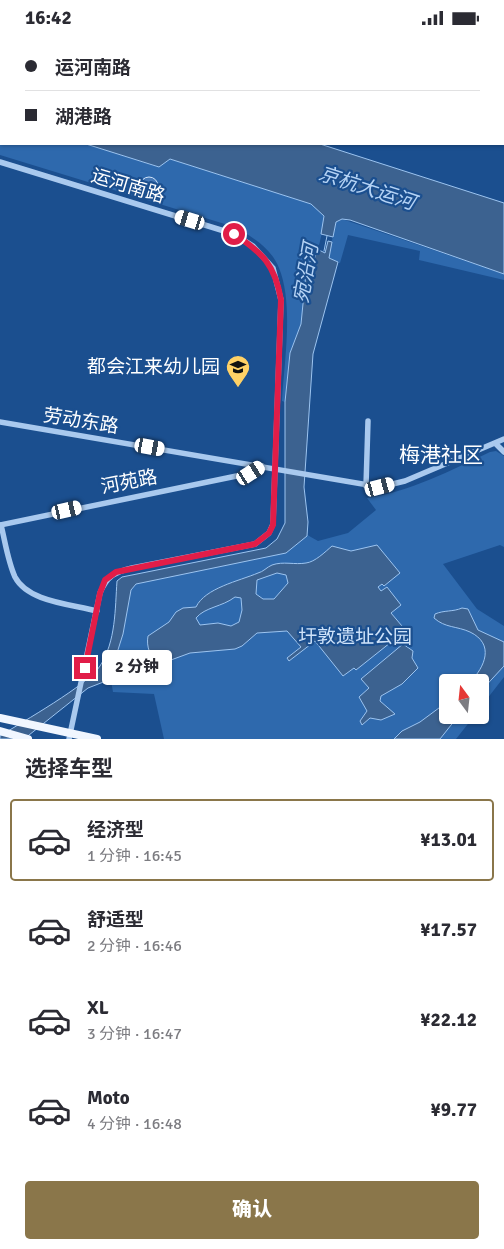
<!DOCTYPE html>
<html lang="zh">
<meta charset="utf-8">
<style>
body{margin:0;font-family:Signika,"Noto Sans SC",sans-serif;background:#f7f7f7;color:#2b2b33;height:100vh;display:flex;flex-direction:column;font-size:19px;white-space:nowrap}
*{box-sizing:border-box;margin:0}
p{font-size:16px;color:#7c7c81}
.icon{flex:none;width:28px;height:28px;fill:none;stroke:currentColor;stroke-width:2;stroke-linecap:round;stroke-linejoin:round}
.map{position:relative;height:704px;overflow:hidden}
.side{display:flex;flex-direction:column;background:#fff;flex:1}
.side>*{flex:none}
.hud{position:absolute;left:0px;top:0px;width:505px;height:110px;box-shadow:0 1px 4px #0004;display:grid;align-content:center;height:110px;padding:0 25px;background:#fff}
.needle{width:32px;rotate:345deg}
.fabs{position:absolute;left:439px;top:639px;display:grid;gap:10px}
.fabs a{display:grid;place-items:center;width:50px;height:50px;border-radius:5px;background:#fff;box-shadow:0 1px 4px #0004;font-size:25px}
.end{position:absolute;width:22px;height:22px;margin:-11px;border:6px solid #e11d48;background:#fff;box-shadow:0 0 0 2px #fff}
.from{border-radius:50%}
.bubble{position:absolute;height:35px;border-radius:5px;background:#fff;box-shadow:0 1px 4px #0004;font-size:16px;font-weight:800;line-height:35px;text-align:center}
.car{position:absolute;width:15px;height:30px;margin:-15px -8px;border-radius:6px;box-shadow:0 0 4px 1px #0007;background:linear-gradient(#fff 24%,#345 0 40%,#fff 0 76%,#345 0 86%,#fff 0)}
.hud b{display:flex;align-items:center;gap:18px;height:48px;font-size:19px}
.hud b+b{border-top:1px solid #e1e1e2}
.hud i{width:12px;height:12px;background:#2b2b33}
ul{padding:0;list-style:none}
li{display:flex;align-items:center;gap:15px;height:82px;margin:0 10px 8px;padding:0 15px;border:2px solid transparent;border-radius:5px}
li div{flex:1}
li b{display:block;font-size:19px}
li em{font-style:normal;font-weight:800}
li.active{border-color:#8a764a}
li>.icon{width:45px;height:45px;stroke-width:1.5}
h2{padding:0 25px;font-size:22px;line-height:60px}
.action{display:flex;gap:10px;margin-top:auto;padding:10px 25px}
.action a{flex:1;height:58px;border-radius:5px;background:#8a764a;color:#fff;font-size:20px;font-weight:800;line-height:58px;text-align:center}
.status{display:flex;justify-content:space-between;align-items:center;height:35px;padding:0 25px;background:#fff;direction:ltr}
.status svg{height:14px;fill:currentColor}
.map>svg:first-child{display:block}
</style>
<div class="status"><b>16:42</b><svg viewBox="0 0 49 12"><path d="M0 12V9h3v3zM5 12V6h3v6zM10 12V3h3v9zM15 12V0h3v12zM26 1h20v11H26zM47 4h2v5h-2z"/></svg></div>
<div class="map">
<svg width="504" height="704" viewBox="0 0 504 704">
<rect width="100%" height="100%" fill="#1b4f8f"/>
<g fill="#2e69ad">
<path d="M 0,73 L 1,109 L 86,109 L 158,132 L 170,124 L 311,169 C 315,172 320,175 323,180 C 326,185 318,218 314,224 C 312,227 311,227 307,228 L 301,289 L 290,318 L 285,367 L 282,366 C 284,327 294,270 279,233 C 271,212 248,198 228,190 L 0,120 Z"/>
<path d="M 342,184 L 504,239 L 504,245 L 419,225 L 420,216 L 348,200 L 340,228 L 329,223 L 329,219 L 336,187 Z"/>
<path d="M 496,416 L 504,421 L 504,512 L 500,510 L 443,529 L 477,574 L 504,591 L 504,642 L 480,673 L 480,648 L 448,648 L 448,680 L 475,680 L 456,704 L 164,704 L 154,659 L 113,657 L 110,640 L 123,599 L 131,555 L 136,549 L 284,511 L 293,492 L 318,506 L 348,498 L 376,475 L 367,463 C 410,457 451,435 490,417 Z"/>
</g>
<g fill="#3c6290" stroke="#9cc4f0" fill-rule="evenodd">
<path d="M 86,109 L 320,109 L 504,168 L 504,239 L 350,185 L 342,184 L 336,187 L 333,202 L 321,199 L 324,181 L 311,169 L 170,124 L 159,132 Z"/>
<path d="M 328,206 L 332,207 L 329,223 L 338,227 L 313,319 L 304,452 L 308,487 L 307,501 L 286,518 L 136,549 L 131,555 L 123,599 L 110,640 L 106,646 L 88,653 L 24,704 L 0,704 L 0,701 C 22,687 88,650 100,631 C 116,606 115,574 117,546 L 122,542 L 266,513 L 277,504 L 285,488 L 285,367 L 290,318 L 301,289 L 307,228 L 314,225 L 317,214 L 325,218 Z"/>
<path d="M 377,510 L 400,538 L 384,551 L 382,549 L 378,552 L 381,556 L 387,552 L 401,570 L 391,578 L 402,591 L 396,596 L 400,600 L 356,635 L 354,633 L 343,641 L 315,606 L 289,626 L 287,623 L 301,612 L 287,596 L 257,598 L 242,611 L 235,614 L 190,618 L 160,629 C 150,624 146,611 148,601 L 169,587 L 176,577 L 183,573 L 196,572 C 205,553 239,546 258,538 C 263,537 267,532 272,530 C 283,526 295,530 306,528 C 315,527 325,517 332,511 L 351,516 ZM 277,538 L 286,540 L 288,548 L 274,564 L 263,564 L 256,559 L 257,545 ZM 235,562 L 241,563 L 242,575 L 239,587 L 231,591 L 218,588 L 200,590 L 196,583 C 205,572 222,572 235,562 Z"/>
<path d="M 462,573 L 468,574 L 478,595 L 504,607 L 504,631 L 480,657 L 480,648 L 470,647 C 485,632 495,609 470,597 C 457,591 445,593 434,583 L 435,579 C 444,575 453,577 462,573 Z"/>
<path d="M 403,609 L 413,616 L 412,623 L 418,633 L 402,649 L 381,661 L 380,666 L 395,679 L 381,685 L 370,683 L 362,690 L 360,686 L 367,676 L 359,662 L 369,653 L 361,644 Z"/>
<path d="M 447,667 L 448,680 L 459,680 L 440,704 L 394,704 L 402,696 L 420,687 Z"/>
</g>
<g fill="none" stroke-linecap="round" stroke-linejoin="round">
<path stroke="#9cc4f0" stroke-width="1" d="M 324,216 L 327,201"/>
</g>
<circle fill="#4478b7" stroke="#cfe3fa" cx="149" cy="151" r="9"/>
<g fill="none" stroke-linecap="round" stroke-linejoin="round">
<g stroke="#a9c9ee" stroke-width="5.5">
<path d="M 150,1 L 150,0"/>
<path d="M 258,1 L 259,0"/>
<path d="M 504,1 L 504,0"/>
<path d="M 0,127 L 234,199 L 253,211 L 273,233 L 281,265 L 273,489 L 269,498 L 255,509 L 132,533 C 115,537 107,541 100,558 L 69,704"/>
<path d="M 0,387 L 380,452 L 405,446 L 504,404"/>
<path d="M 496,409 L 504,417"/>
<path d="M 366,451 L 368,386"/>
<path d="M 0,490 L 251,438 L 262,431"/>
<path d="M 1,490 C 5,506 8,527 15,542 C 28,567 71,569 97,576"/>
</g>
<g stroke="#f0f6ff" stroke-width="8">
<path d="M 19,0 L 25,1"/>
<path d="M 35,0 L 42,1"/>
<path d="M 504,79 L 504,80"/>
<path d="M 0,683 L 97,704"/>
<path d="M 0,696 L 28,704"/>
</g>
</g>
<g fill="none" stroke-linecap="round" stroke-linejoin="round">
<path stroke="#e11d48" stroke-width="6" d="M 85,633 L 100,558 L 105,545 L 116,537 L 255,509 L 269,498 L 273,490 L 281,265 C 275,230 263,218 234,199"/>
</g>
<defs>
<g id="school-pin" transform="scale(1.25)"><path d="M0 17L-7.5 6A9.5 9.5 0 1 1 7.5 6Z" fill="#ffd166" stroke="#1b4f8f"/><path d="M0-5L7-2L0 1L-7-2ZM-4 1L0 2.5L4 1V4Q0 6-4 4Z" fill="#111"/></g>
</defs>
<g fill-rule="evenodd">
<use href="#school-pin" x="238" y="332"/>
</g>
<g text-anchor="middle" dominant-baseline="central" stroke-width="4.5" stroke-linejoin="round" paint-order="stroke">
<g font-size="19" fill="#fff" stroke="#1b4f8f">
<text transform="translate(128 151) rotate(17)">运河南路</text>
<text transform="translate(81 386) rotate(9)">劳动东路</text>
<text transform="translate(129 447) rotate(-11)">河苑路</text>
</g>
<g font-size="19" fill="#fff" stroke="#1b4f8f" text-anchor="end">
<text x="220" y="332">都会江来幼儿园</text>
</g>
<g font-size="19" fill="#cfe3fa" stroke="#1b4f8f">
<text x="355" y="602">圩敦遗址公园</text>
</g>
<g font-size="20" font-style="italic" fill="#b5d3f5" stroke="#1b4f8f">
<text transform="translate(367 153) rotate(18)">京杭大运河</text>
<text transform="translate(306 238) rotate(-80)">宛沿河</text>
</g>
<g font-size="21" fill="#fff" stroke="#1b4f8f">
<text x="441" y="420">梅港社区</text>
</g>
</g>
</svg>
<div class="fabs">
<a><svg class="needle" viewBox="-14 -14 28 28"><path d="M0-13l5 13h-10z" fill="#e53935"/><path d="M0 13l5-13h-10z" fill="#7c7c81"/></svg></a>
</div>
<i class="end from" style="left:234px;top:199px"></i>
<i class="end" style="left:85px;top:633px"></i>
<div class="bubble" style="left:102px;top:615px;width:70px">2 分钟</div>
<i class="car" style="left:190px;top:185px;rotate:287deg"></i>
<i class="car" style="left:150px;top:412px;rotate:100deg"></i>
<i class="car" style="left:251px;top:438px;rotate:57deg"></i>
<i class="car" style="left:380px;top:452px;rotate:75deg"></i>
<i class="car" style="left:67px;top:475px;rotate:77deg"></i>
<div class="hud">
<b><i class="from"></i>运河南路</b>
<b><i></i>湖港路</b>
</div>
</div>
<section class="side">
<h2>选择车型</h2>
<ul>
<li class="active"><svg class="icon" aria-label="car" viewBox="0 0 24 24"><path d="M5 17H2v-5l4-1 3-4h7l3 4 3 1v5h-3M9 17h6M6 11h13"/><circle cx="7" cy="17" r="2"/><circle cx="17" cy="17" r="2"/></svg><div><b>经济型</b><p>1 分钟 · 16:45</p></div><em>¥13.01</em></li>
<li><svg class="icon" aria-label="car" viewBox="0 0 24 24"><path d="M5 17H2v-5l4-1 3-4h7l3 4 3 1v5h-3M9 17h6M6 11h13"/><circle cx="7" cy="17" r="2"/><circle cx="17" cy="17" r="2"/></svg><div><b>舒适型</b><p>2 分钟 · 16:46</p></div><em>¥17.57</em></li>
<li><svg class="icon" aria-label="car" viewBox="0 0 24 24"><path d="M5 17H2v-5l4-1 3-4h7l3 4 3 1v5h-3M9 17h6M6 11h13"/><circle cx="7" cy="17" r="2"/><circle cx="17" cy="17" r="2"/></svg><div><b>XL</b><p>3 分钟 · 16:47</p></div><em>¥22.12</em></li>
<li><svg class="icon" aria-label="car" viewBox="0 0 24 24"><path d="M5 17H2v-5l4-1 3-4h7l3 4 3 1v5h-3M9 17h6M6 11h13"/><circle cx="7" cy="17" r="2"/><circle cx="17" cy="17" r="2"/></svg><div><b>Moto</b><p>4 分钟 · 16:48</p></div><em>¥9.77</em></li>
</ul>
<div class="action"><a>确认</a></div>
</section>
